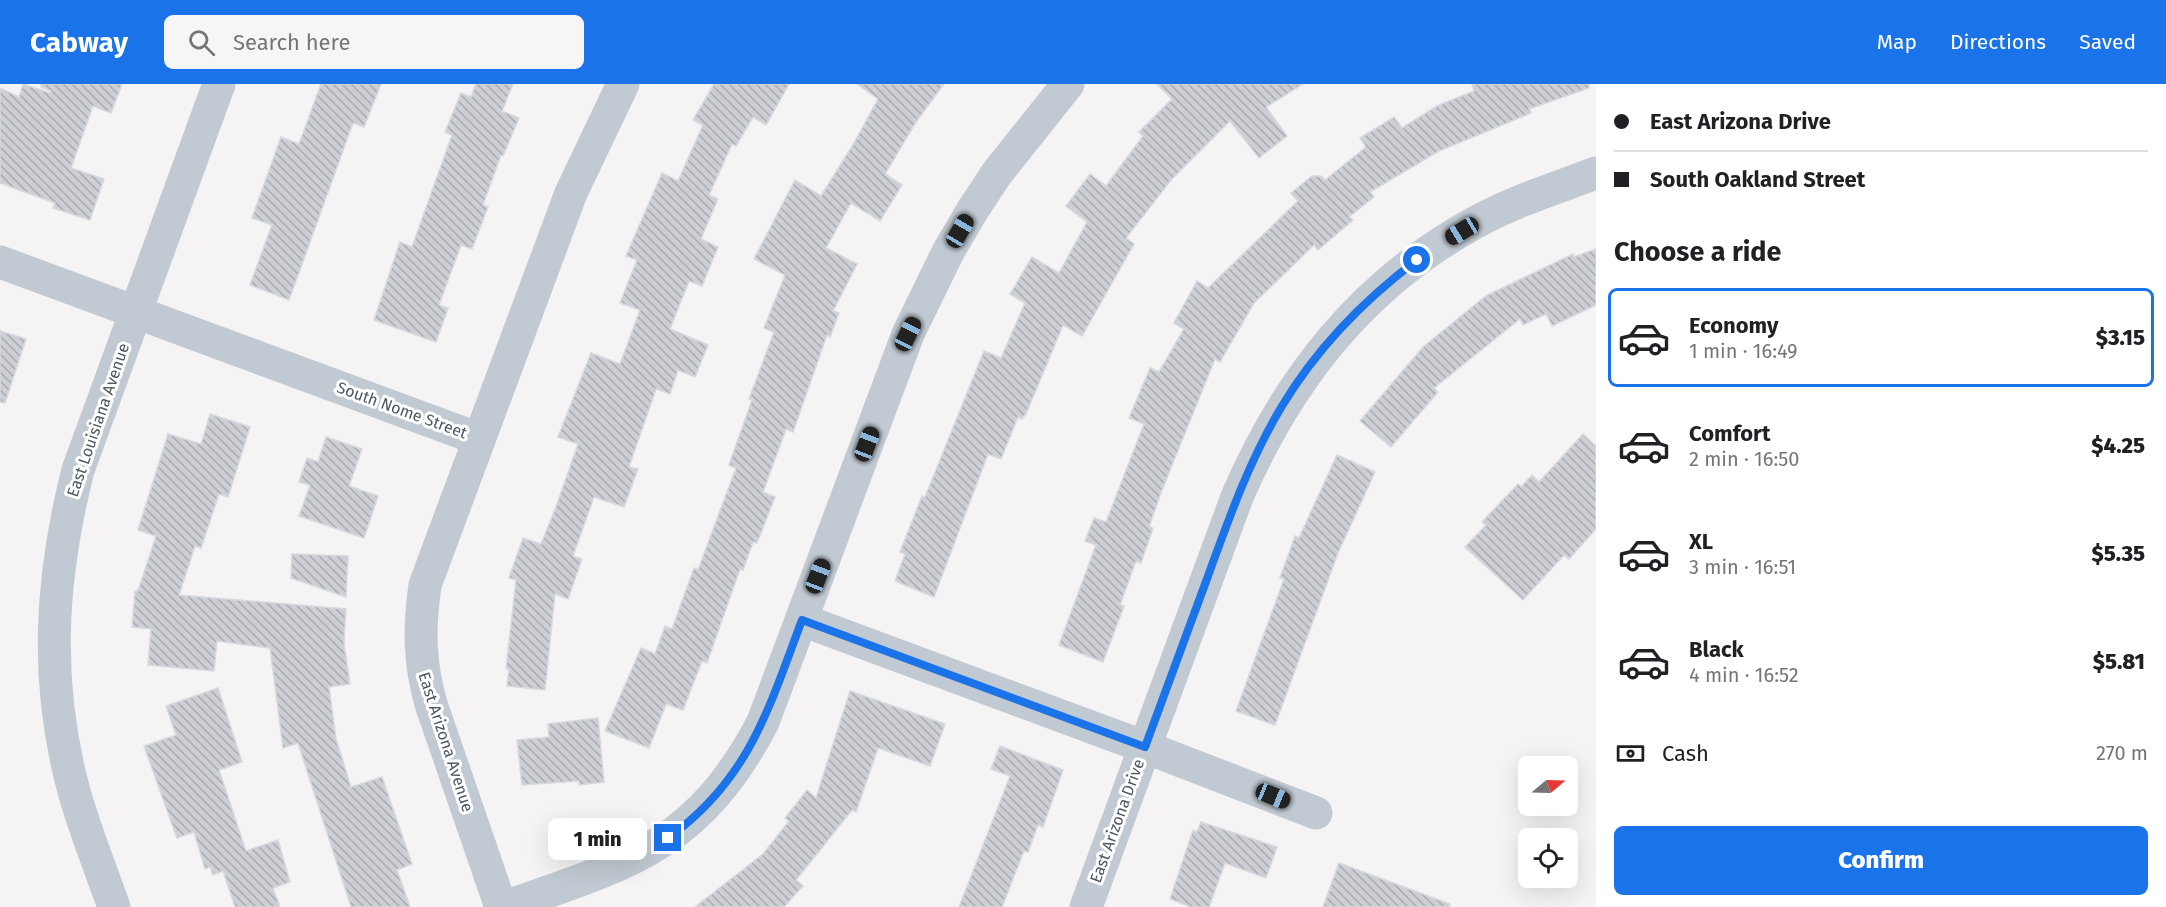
<!DOCTYPE html>
<meta charset="utf-8">
<style>
body{margin:0;font-family:"Fira Sans",sans-serif;background:#f6f6f6;color:#202124;height:100vh;display:flex;flex-direction:column;font-size:22px;white-space:nowrap}
*{box-sizing:border-box;margin:0}
p{font-size:20px;color:#757577}
.icon{flex:none;width:33px;height:33px;fill:none;stroke:currentColor;stroke-width:2;stroke-linecap:round;stroke-linejoin:round}
.map{position:relative;flex:1;overflow:hidden}
.drawer{display:flex;flex-direction:column;background:#fff;width:570px}
.drawer>*{flex:none}
.banner{display:grid;align-content:center;height:132px;padding:0 18px;background:#fff}
.needle{width:39px;rotate:71deg}
.buttons{position:absolute;left:1518px;top:672px;display:grid;gap:12px}
.buttons a{display:grid;place-items:center;width:60px;height:60px;border-radius:9px;background:#fff;box-shadow:0 6px 24px #0002;font-size:30px}
.end{position:absolute;width:27px;height:27px;margin:-14px;border:8px solid #1a73e8;background:#fff;box-shadow:0 0 0 3px #fff}
.from{border-radius:50%}
.bubble{position:absolute;height:42px;border-radius:9px;background:#fff;box-shadow:0 6px 24px #0002;font-size:20px;font-weight:800;line-height:42px;text-align:center}
.car{position:absolute;width:18px;height:36px;margin:-18px -9px;border-radius:8px;box-shadow:0 0 4px 2px #0007;background:linear-gradient(#222 24%,#8ab4d8 0 40%,#222 0 76%,#8ab4d8 0 86%,#222 0)}
.banner b{display:flex;align-items:center;gap:21px;height:57px;font-size:22px}
.banner b+b{border-top:2px solid #e0e0e0}
.banner i{width:15px;height:15px;background:#202124}
ul{padding:0;list-style:none}
li{display:flex;align-items:center;gap:18px;height:99px;margin:0 12px 9px;padding:0 6px;border:3px solid transparent;border-radius:9px}
li div{flex:1}
li b{display:block;font-size:22px}
li em{font-style:normal;font-weight:800}
li.selected{border-color:#1a73e8}
li>.icon{width:54px;height:54px;stroke-width:1.5}
h2{padding:0 18px;font-size:27px;line-height:72px}
.pay{display:flex;align-items:center;gap:15px;height:66px;padding:0 18px;font-size:22px}
.pay p{margin-inline-start:auto}
.primary-button{display:flex;gap:12px;margin-top:auto;padding:12px 18px}
.primary-button a{flex:1;height:69px;border-radius:9px;background:#1a73e8;color:#fff;font-size:24px;font-weight:800;line-height:69px;text-align:center}
header{display:flex;align-items:center;gap:36px;box-sizing:border-box;height:84px;padding:0 30px;background:#1a73e8;color:#fff}
header strong{font-size:28px}
nav{display:flex;gap:33px;margin-inline-start:auto;font-size:21px}
.search{width:420px;height:54px;background:#f6f6f6;display:flex;align-items:center;gap:15px;box-sizing:border-box;padding:0 21px;border-radius:9px;color:#757577;font-size:22px}
main{display:flex;flex:1;min-height:0}
.map>svg:first-child{display:block}
</style>
<header>
<strong>Cabway</strong>
<div class="search"><svg class="icon" aria-label="search" viewBox="0 0 24 24"><circle cx="10" cy="10" r="6"/><path d="M15 15l6 6"/></svg>Search here</div>
<nav><a>Map</a><a>Directions</a><a>Saved</a></nav>
</header>
<main>
<div class="map">
<svg width="1596" height="823" viewBox="0 0 1596 823">
<defs>
<pattern id="building-back-hatch" width="6" height="6" patternUnits="userSpaceOnUse" patternTransform="scale(1.5)"><rect width="6" height="6" fill="#cdcfd5"/><path d="M-1 5l2 2M0 0l6 6M5-1l2 2" fill="none" stroke="#a8abb0"/></pattern>
</defs>
<rect width="100%" height="100%" fill="#f5f3f3"/>
<g fill="url(#building-back-hatch)" stroke="#d7d9de" stroke-width="1.5">
<path d="M 23,0 L 50,9 L 51,7 L 41,3 L 41,0 L 122,0 L 111,29 L 93,22 L 71,84 L 104,95 L 90,136 L 53,124 L 55,119 L 0,99 L 0,4 L 19,13 Z"/>
<path d="M 321,0 L 381,0 L 364,43 L 353,39 L 289,216 L 250,201 L 272,141 L 252,134 L 281,53 L 299,60 Z"/>
<path d="M 476,0 L 513,0 L 502,27 L 519,34 L 503,72 L 501,71 L 483,121 L 488,123 L 472,165 L 461,161 L 439,221 L 448,224 L 436,258 L 374,236 L 400,158 L 412,163 L 452,51 L 445,48 L 461,9 L 471,13 Z"/>
<path d="M 714,0 L 789,0 L 766,41 L 753,33 L 736,62 L 732,60 L 709,111 L 718,115 L 701,155 L 718,163 L 702,202 L 689,197 L 670,245 L 708,261 L 695,293 L 678,286 L 670,310 L 656,305 L 629,383 L 638,385 L 624,423 L 594,413 L 573,472 L 582,475 L 568,515 L 555,510 L 545,606 L 507,602 L 509,585 L 506,585 L 516,496 L 509,494 L 523,454 L 541,460 L 556,423 L 578,360 L 558,353 L 591,269 L 620,280 L 640,226 L 620,219 L 637,176 L 626,172 L 662,89 L 678,97 L 703,41 L 693,36 Z"/>
<path d="M 857,0 L 944,0 L 916,38 L 885,90 L 902,101 L 880,137 L 851,119 L 826,164 L 857,180 L 833,227 L 839,229 L 830,253 L 827,251 L 793,348 L 786,345 L 763,408 L 775,413 L 757,459 L 753,458 L 743,486 L 740,485 L 707,579 L 702,577 L 683,626 L 666,620 L 649,664 L 605,647 L 641,564 L 655,570 L 665,542 L 672,545 L 694,484 L 698,486 L 736,384 L 729,381 L 752,316 L 749,315 L 774,248 L 764,244 L 785,191 L 754,175 L 795,96 L 821,112 L 854,59 L 878,15 Z"/>
<path d="M 1157,0 L 1303,0 L 1266,23 L 1287,52 L 1259,74 L 1230,37 L 1171,96 L 1126,154 L 1134,160 L 1082,252 L 1063,241 L 1026,330 L 1022,335 L 1018,333 L 1001,375 L 988,370 L 934,513 L 895,497 L 905,470 L 900,468 L 922,412 L 925,413 L 984,267 L 1001,274 L 1025,219 L 1010,210 L 1032,173 L 1059,189 L 1087,138 L 1066,122 L 1090,90 L 1106,102 L 1143,52 L 1139,48 L 1172,15 Z"/>
<path d="M 1472,0 L 1589,0 L 1589,4 L 1529,25 L 1531,29 L 1439,67 L 1370,108 L 1374,113 L 1349,133 L 1353,136 L 1318,166 L 1314,161 L 1254,219 L 1220,278 L 1215,275 L 1162,406 L 1149,443 L 1153,444 L 1141,479 L 1136,477 L 1120,521 L 1124,522 L 1103,578 L 1059,561 L 1096,461 L 1085,457 L 1094,434 L 1106,438 L 1144,340 L 1129,334 L 1150,284 L 1159,288 L 1184,245 L 1174,239 L 1197,197 L 1208,204 L 1298,117 L 1291,109 L 1312,92 L 1321,92 L 1325,96 L 1366,63 L 1360,54 L 1394,33 L 1402,44 L 1437,22 L 1474,7 Z"/>
<path d="M 1596,165 L 1596,221 L 1552,242 L 1546,230 L 1523,241 L 1520,235 L 1434,304 L 1438,308 L 1391,363 L 1360,337 L 1423,263 L 1486,212 L 1573,170 L 1574,173 Z"/>
<path d="M 0,247 L 26,255 L 5,319 L 0,318 Z"/>
<path d="M 210,330 L 250,343 L 228,413 L 219,410 L 201,464 L 195,462 L 179,511 L 346,525 L 344,559 L 350,600 L 329,603 L 336,655 L 351,703 L 382,693 L 412,780 L 397,786 L 410,823 L 351,823 L 298,659 L 283,664 L 270,564 L 217,557 L 214,587 L 148,581 L 151,545 L 132,543 L 135,507 L 138,507 L 156,452 L 138,446 L 168,350 L 201,360 Z"/>
<path d="M 1583,350 L 1596,362 L 1596,445 L 1569,475 L 1564,471 L 1523,516 L 1465,463 L 1486,441 L 1482,438 L 1518,400 L 1521,403 L 1532,391 L 1539,398 Z"/>
<path d="M 326,353 L 362,365 L 349,402 L 378,412 L 364,454 L 299,432 L 310,401 L 299,398 L 307,374 L 318,378 Z"/>
<path d="M 1337,371 L 1375,388 L 1338,469 L 1275,641 L 1236,627 L 1284,495 L 1280,494 L 1295,452 L 1299,454 Z"/>
<path d="M 292,470 L 348,472 L 346,513 L 291,494 Z"/>
<path d="M 218,604 L 242,678 L 219,686 L 246,767 L 278,756 L 290,798 L 273,804 L 280,823 L 235,823 L 223,787 L 213,791 L 210,783 L 205,785 L 194,748 L 177,754 L 144,662 L 176,651 L 166,622 Z"/>
<path d="M 850,607 L 945,640 L 930,682 L 878,664 L 856,728 L 852,726 L 796,796 L 803,802 L 784,823 L 695,823 L 763,770 L 789,737 L 785,734 L 807,706 L 816,714 Z"/>
<path d="M 598,634 L 604,698 L 579,701 L 579,697 L 522,701 L 517,656 L 549,653 L 548,640 Z"/>
<path d="M 1000,662 L 1063,686 L 1043,743 L 1038,741 L 1028,768 L 1024,767 L 1002,823 L 959,823 L 1010,692 L 991,685 Z"/>
<path d="M 1201,738 L 1277,763 L 1266,794 L 1225,779 L 1209,823 L 1191,823 L 1170,815 L 1193,746 L 1197,748 Z"/>
<path d="M 1339,779 L 1450,820 L 1449,823 L 1323,823 Z"/>
</g>
<g fill="none" stroke-linecap="round" stroke-linejoin="round">
<g stroke="#c1cad2" stroke-width="33">
<path d="M 0,178 L 479,355"/>
<path d="M 802,536 L 1145,663 L 1316,729"/>
<path d="M 114,823 C 101,786 86,749 75,711 C 44,599 50,497 78,386 L 219,0"/>
<path d="M 501,823 L 431,620 C 419,577 419,545 425,501 L 571,109 L 623,0"/>
<path d="M 504,823 C 629,780 698,762 763,638 L 908,250 L 948,168 L 972,127 L 997,89 L 1068,0"/>
<path d="M 1086,823 L 1237,413 C 1288,295 1363,199 1478,137 C 1515,117 1556,104 1596,89"/>
</g>
</g>
<g fill="none" stroke-linecap="round" stroke-linejoin="round">
<path stroke="#1a73e8" stroke-width="8" d="M 668,754 C 749,696 769,624 802,536 L 1145,663 C 1166,606 1187,549 1208,492 C 1229,434 1250,375 1282,322 C 1317,264 1364,216 1417,176"/>
</g>
<g text-anchor="middle" dominant-baseline="central" stroke-width="6" stroke-linejoin="round" paint-order="stroke">
<g font-size="16" fill="#4a5661" stroke="#fff">
<text transform="translate(402 326) rotate(20)">South Nome Street</text>
<text transform="translate(98 336) rotate(-71)">East Louisiana Avenue</text>
<text transform="translate(446 658) rotate(72)">East Arizona Avenue</text>
<text transform="translate(1117 737) rotate(-70)">East Arizona Drive</text>
</g>
</g>
</svg>
<div class="buttons">
<a><svg class="needle" viewBox="-14 -14 28 28"><path d="M0-13l5 13h-10z" fill="#e53935"/><path d="M0 13l5-13h-10z" fill="#757577"/></svg></a>
<a><svg class="icon" aria-label="locate" viewBox="0 0 24 24"><circle cx="12" cy="12" r="6"/><path d="M12 2v4M12 18v4M2 12h4M18 12h4"/></svg></a>
</div>
<i class="end from" style="left:1417px;top:176px"></i>
<i class="end" style="left:668px;top:754px"></i>
<div class="bubble" style="left:548px;top:734px;width:99px">1 min</div>
<i class="car" style="left:960px;top:147px;rotate:30deg"></i>
<i class="car" style="left:1462px;top:147px;rotate:239deg"></i>
<i class="car" style="left:908px;top:250px;rotate:26deg"></i>
<i class="car" style="left:867px;top:360px;rotate:21deg"></i>
<i class="car" style="left:818px;top:492px;rotate:21deg"></i>
<i class="car" style="left:1273px;top:712px;rotate:112deg"></i>
</div>
<section class="drawer">
<div class="banner">
<b><i class="from"></i>East Arizona Drive</b>
<b><i></i>South Oakland Street</b>
</div>
<h2>Choose a ride</h2>
<ul>
<li class="selected"><svg class="icon" aria-label="car" viewBox="0 0 24 24"><path d="M5 17H2v-5l4-1 3-4h7l3 4 3 1v5h-3M9 17h6M6 11h13"/><circle cx="7" cy="17" r="2"/><circle cx="17" cy="17" r="2"/></svg><div><b>Economy</b><p>1 min · 16:49</p></div><em>$3.15</em></li>
<li><svg class="icon" aria-label="car" viewBox="0 0 24 24"><path d="M5 17H2v-5l4-1 3-4h7l3 4 3 1v5h-3M9 17h6M6 11h13"/><circle cx="7" cy="17" r="2"/><circle cx="17" cy="17" r="2"/></svg><div><b>Comfort</b><p>2 min · 16:50</p></div><em>$4.25</em></li>
<li><svg class="icon" aria-label="car" viewBox="0 0 24 24"><path d="M5 17H2v-5l4-1 3-4h7l3 4 3 1v5h-3M9 17h6M6 11h13"/><circle cx="7" cy="17" r="2"/><circle cx="17" cy="17" r="2"/></svg><div><b>XL</b><p>3 min · 16:51</p></div><em>$5.35</em></li>
<li><svg class="icon" aria-label="car" viewBox="0 0 24 24"><path d="M5 17H2v-5l4-1 3-4h7l3 4 3 1v5h-3M9 17h6M6 11h13"/><circle cx="7" cy="17" r="2"/><circle cx="17" cy="17" r="2"/></svg><div><b>Black</b><p>4 min · 16:52</p></div><em>$5.81</em></li>
</ul>
<div class="pay"><svg class="icon" aria-label="cash" viewBox="0 0 24 24"><path d="M3 7h18v10H3z"/><circle cx="12" cy="12" r="2"/></svg>Cash<p>270 m</p></div>
<div class="primary-button"><a>Confirm</a></div>
</section>
</main>
